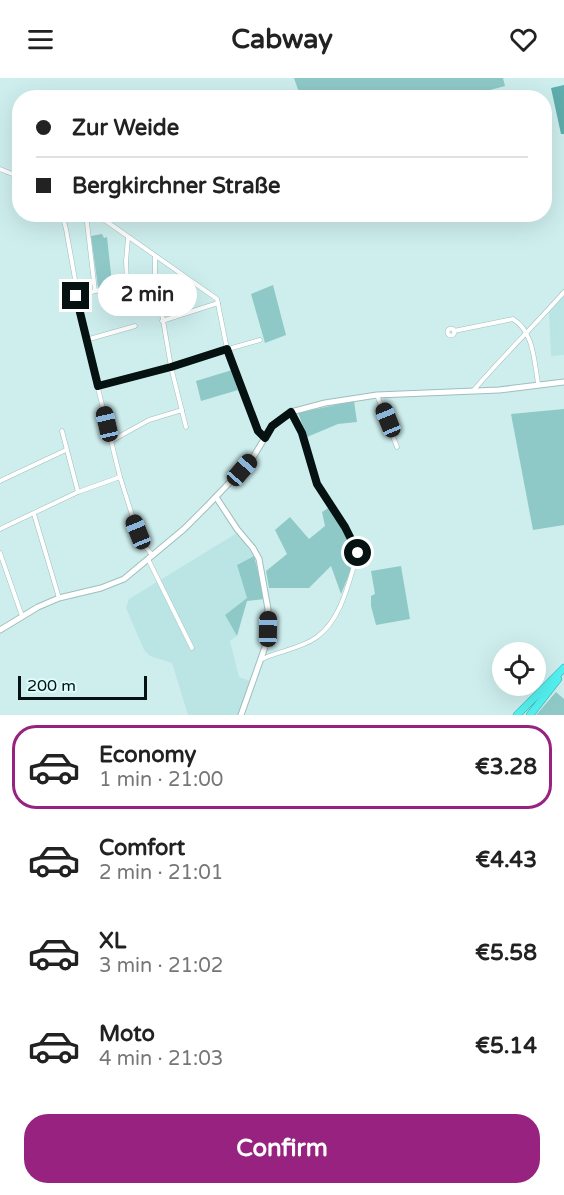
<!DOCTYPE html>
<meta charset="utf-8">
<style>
body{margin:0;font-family:"Varela Round",sans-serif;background:#f6f6f6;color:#222;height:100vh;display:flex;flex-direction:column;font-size:22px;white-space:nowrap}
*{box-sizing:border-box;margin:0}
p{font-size:20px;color:#767676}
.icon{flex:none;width:33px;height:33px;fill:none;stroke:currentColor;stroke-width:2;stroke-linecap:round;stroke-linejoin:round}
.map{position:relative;height:637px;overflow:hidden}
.side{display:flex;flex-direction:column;background:#fff;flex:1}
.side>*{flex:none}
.hud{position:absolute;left:12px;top:12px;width:540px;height:132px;border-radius:24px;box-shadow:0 6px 24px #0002;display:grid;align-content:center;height:132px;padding:0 24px;background:#fff}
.controls{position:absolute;left:492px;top:564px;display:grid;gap:12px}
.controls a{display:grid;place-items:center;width:54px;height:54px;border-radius:50%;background:#fff;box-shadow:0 6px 24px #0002;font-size:30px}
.scale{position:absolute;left:18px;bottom:15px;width:129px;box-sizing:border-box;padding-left:6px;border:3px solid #061111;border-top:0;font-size:16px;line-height:21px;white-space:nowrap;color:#061111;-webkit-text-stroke:4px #dbfcfb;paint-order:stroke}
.end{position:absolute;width:27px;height:27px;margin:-14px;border:8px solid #061111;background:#fff;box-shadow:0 0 0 3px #fff}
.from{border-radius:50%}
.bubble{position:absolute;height:42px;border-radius:21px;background:#fff;box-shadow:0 6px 24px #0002;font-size:20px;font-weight:700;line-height:42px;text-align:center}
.car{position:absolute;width:18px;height:36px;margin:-18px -9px;border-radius:8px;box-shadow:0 0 4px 2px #0007;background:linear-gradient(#222 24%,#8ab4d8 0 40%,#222 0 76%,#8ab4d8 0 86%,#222 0)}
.hud b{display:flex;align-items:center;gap:21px;height:57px;font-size:22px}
.hud b+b{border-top:2px solid #e0e0e0}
.hud i{width:15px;height:15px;background:#222}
ul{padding:10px 0 0;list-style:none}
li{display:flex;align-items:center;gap:18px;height:84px;margin:0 12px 9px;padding:0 12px;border:3px solid transparent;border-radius:24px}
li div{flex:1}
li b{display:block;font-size:22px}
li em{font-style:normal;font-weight:700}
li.current{border-color:#97227f}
li>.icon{width:54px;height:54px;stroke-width:1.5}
.cta{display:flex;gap:12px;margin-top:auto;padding:12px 24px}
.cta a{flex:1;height:69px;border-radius:24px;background:#97227f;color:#fff;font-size:24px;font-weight:700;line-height:69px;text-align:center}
header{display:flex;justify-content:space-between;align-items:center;height:78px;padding:0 24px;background:#fff;font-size:27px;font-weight:700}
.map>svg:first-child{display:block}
</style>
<header><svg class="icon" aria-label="menu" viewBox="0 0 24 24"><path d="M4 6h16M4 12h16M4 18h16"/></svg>Cabway<svg class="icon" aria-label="heart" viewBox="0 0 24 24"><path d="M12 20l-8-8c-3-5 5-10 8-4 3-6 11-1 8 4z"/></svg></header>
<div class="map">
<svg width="564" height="637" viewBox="0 0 564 637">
<rect width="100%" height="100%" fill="#ceeeee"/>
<g fill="#bbe5e4">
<path d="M 564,215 L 564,277 L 551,278 L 549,234 Z"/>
<path d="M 237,455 L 254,478 L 237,487 L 247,520 L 225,537 L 237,558 L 230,563 L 239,599 L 250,603 L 238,637 L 188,637 L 172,585 L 150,578 L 144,572 L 126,530 L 129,521 Z"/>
</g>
<g fill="#8ec9c8">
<path d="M 294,0 L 503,0 L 505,8 L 464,19 L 301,20 Z"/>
<path d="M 102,156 L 104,160 L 107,159 L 112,205 L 98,209 L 91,158 Z"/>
<path d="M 273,207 L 286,257 L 265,265 L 251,216 Z"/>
<path d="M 232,292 L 238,312 L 201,323 L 196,303 Z"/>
<path d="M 354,323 L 357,344 L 338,346 L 307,359 L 298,335 Z"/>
<path d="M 564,331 L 564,447 L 533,452 L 511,336 Z"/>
<path d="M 330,429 L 346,450 L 358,475 L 341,516 L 331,488 L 309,510 L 269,510 L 266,493 L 287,476 L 275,452 L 290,439 L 309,461 L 325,448 L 322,434 Z"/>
<path d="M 254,478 L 265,521 L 247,523 L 237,558 L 225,537 L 247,520 L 237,487 Z"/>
<path d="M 401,488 L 410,541 L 376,547 L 371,528 L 371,518 L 375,516 L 371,493 Z"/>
<path d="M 556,614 L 564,621 L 564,637 L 536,637 Z"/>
</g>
<path fill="#5fadac" d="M 564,7 L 564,56 L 561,56 L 551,10 Z"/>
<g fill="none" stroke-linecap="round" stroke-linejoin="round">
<g stroke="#9fbebd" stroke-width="5">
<g id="street">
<path d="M 0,91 L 20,99"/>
<path d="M 62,136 L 66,151 L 86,262 L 120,399 L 133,440 L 144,467 L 152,477"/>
<path d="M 86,136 L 95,213"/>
<path d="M 96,136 L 217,221 L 227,271 L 244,321 L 258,353 L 265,360"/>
<path d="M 155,178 L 155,195 L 171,289 L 186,349"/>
<path d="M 76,218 L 127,205 L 126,183 L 128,160"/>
<path d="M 162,243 L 218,225"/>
<circle cx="451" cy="254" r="3.5"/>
<path d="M 454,253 L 513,241 C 534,254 534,283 538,305"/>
<path d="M 86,262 L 135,248"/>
<path d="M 98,308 L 260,262"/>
<path d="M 473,313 C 502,279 534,248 564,214"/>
<path d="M 377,317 L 397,369"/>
<path d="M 62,353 L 78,414"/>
<path d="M 111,363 L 149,342 L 182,332"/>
<path d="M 0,403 L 66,372"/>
<path d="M 34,436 L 59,520"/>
<path d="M 0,451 L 78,414 L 120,399"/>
<path d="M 0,475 L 22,538"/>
<path d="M 148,481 L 192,570"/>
<path d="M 260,582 C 277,573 301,571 317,559 C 342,541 349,502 358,475 L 345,449 L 317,406 L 302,355 L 291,334"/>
</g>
</g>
<g stroke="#9fbebd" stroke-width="7">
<g id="secondary">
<path d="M 216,419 L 237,451 L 253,470 L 259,481 L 268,531 L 265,569 L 241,637"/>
<path d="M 0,552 L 38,529 L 59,520 L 101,510 L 124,501 L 184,451 L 208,427 L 252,381 L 272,348 L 291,334 L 325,325 L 377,317 L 499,312 L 564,304"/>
</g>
</g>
<g stroke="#38a3a2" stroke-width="8">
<g id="highway">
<path d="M 517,637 L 564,590"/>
<path d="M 530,637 L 558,601"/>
</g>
</g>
<use href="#street" stroke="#fff" stroke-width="4"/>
<use href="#secondary" stroke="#fff" stroke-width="5"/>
<use href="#highway" stroke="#53f1f0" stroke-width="7"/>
</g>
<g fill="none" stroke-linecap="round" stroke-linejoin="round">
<path stroke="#061111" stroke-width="8" d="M 76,218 L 98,308 L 171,289 L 227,271 L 258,353 L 265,360 L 272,348 L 291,334 L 302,355 L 317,406 L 345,449 L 358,475"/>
</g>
</svg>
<div class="controls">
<a><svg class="icon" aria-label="locate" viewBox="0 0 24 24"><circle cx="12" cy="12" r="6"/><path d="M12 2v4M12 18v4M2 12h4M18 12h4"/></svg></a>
</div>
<div class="scale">200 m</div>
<i class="end from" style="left:358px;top:475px"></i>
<i class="end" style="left:76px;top:218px"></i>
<div class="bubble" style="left:98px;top:196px;width:99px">2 min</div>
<i class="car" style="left:388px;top:342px;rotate:338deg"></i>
<i class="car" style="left:107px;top:346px;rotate:347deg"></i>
<i class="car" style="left:242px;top:392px;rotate:41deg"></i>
<i class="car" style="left:138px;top:454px;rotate:338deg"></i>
<i class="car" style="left:268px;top:551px;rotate:1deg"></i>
<div class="hud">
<b><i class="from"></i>Zur Weide</b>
<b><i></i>Bergkirchner Straße</b>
</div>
</div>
<section class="side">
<ul>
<li class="current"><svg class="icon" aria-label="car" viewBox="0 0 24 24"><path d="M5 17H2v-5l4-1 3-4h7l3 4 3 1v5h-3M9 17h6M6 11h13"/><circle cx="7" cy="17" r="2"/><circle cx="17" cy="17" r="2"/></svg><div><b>Economy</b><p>1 min · 21:00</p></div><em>€3.28</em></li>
<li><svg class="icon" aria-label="car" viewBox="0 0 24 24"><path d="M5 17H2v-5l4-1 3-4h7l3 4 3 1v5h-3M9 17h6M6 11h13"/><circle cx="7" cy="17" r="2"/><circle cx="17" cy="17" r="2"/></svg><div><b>Comfort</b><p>2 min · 21:01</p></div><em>€4.43</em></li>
<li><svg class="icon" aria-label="car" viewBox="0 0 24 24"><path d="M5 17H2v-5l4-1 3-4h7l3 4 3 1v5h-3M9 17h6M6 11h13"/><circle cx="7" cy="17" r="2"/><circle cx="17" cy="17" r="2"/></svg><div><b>XL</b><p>3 min · 21:02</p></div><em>€5.58</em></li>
<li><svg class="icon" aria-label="car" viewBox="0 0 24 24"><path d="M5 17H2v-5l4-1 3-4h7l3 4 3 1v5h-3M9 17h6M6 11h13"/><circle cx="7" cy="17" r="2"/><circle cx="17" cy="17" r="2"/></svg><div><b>Moto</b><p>4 min · 21:03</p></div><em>€5.14</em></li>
</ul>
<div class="cta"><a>Confirm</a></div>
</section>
